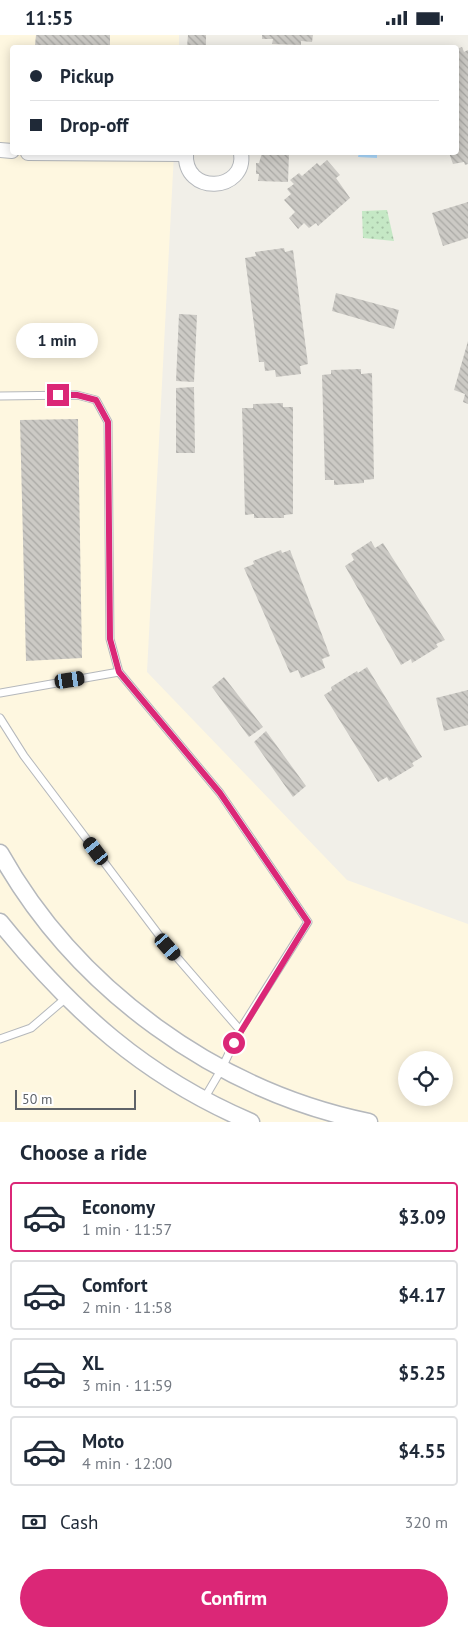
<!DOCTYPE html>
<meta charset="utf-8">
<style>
body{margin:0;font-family:"PT Sans",sans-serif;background:#f2f2f3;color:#1f2937;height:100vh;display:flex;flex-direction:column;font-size:19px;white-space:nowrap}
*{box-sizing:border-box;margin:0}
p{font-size:16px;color:#747a83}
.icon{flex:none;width:28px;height:28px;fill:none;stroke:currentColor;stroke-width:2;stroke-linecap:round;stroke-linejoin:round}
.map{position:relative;height:1087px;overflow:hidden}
.panel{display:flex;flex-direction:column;background:#fff;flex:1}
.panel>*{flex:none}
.guide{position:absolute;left:10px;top:10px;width:449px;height:110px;border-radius:5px;box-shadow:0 2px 12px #0003;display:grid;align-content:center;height:110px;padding:0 20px;background:#fff}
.fabs{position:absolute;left:398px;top:1016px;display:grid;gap:10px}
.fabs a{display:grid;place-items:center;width:55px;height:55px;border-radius:50%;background:#fff;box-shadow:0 2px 12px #0003;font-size:25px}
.scale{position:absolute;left:15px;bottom:12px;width:121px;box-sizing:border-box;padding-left:5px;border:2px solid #5f6368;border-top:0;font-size:14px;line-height:18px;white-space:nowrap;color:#5f6368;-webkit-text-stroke:4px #fff;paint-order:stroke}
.end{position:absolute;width:22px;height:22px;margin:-11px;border:6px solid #db2777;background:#fff;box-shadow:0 0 0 2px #fff}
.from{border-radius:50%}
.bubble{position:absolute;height:35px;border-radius:18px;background:#fff;box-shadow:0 2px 12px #0003;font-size:16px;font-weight:700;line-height:35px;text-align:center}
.car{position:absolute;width:15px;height:30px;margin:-15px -8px;border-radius:6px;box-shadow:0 0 4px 1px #0007;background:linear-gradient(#222 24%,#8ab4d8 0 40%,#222 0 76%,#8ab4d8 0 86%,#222 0)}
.guide b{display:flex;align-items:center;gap:18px;height:48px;font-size:19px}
.guide b+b{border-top:1px solid #e0e1e3}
.guide i{width:12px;height:12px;background:#1f2937}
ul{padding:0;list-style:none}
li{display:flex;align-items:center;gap:15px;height:70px;margin:0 10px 8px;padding:0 10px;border:2px solid #e0e1e3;border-radius:5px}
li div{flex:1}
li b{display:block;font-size:19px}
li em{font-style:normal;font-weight:700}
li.selected{border-color:#db2777}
li>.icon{width:45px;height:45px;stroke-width:1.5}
h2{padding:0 20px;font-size:22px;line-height:60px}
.pay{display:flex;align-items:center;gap:12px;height:55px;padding:0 20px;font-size:19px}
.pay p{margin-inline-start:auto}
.button{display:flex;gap:10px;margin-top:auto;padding:10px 20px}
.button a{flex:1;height:58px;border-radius:30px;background:#db2777;color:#fff;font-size:20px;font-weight:700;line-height:58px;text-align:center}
.status{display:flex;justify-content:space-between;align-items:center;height:35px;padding:0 25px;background:#fff;direction:ltr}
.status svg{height:14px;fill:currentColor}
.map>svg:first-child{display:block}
</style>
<div class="status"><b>11:55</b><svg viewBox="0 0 49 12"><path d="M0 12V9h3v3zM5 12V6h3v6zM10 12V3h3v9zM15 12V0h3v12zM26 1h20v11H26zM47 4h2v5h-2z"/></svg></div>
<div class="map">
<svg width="468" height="1087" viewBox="0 0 468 1087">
<defs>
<pattern id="grass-dots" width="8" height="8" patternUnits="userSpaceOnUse" patternTransform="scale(1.25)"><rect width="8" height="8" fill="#c5e8c5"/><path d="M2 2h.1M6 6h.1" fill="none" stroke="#a3c0a4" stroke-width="1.8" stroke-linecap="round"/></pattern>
<pattern id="building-back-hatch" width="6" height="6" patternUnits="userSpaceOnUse" patternTransform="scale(1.25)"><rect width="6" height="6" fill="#cccac5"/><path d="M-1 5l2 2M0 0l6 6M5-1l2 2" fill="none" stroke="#a9a8a4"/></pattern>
</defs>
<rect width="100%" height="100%" fill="#f1efe8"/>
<path fill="#fef7e0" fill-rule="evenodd" d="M 0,0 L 179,0 L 179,12 L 12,12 L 12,118 L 174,118 L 147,637 L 347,845 L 468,889 L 468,1087 L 0,1087 ZM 406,1025 L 444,1025 L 444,1062 L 406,1062 Z"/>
<path fill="url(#grass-dots)" d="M 387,175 L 394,206 L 363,203 L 362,176 Z"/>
<path fill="#aadaff" d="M 359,118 L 377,118 L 377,123 L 358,122 Z"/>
<g fill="url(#building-back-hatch)">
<path d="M 36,0 L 110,0 L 110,12 L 50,12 L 50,11 L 35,10 Z"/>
<path d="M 188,0 L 206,0 L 206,12 L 187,12 Z"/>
<path d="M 262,0 L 313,0 L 312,7 L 301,6 L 301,10 L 272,9 L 273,4 L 262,4 Z"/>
<path d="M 462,12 L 464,17 L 468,15 L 468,129 L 465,130 L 464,127 L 453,129 L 449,118 L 456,118 L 456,14 Z"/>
<path d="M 262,118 L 289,118 L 288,147 L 258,146 L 259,139 L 256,139 L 256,128 L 259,128 Z"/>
<path d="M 327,125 L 340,140 L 336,143 L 350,163 L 318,191 L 316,188 L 309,193 L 304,188 L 298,194 L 289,183 L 295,177 L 284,165 L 291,159 L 287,154 L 294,149 L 290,145 L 299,138 L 302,141 L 317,128 L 320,131 Z"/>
<path d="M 468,167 L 468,203 L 443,211 L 432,178 Z"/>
<path d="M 284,213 L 285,217 L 293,215 L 308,329 L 300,331 L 301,339 L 276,342 L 275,335 L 265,336 L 264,327 L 259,327 L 245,223 L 256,221 L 255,217 Z"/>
<path d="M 336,258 L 399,275 L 394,294 L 332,276 Z"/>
<path d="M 179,279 L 197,280 L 194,347 L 176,346 Z"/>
<path d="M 468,306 L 468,369 L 463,367 L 465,359 L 454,355 Z"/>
<path d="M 361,334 L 361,339 L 372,338 L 374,444 L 364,445 L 364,448 L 334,450 L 334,445 L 325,445 L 322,340 L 331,339 L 331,335 Z"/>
<path d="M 194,352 L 195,418 L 176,418 L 176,353 Z"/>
<path d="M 283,368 L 283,372 L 293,372 L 293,479 L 284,480 L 284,483 L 254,483 L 254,479 L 245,480 L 242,373 L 253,373 L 253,369 Z"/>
<path d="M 78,384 L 82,623 L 26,626 L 20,385 Z"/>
<path d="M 371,506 L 375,513 L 383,508 L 445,605 L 436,609 L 438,612 L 412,628 L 411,624 L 401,630 L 345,531 L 354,525 L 351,519 Z"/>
<path d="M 281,515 L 282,518 L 290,515 L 330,621 L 322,624 L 325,633 L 301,643 L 298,635 L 290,638 L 244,533 L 254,529 L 253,526 Z"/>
<path d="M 367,632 L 422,722 L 412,728 L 414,731 L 389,746 L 387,742 L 378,747 L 324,660 L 332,655 L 331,652 L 357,636 L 358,638 Z"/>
<path d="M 224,642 L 263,692 L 249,702 L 212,652 Z"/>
<path d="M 468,655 L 468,690 L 444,696 L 436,663 Z"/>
<path d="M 266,696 L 306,751 L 293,762 L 254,707 Z"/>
</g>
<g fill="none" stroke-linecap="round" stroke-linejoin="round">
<g stroke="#b5b8bc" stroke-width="9">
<g id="service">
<path d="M 0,361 L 77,360 L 96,365 L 108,387 L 110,604 L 119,637 L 0,658"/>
<path d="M 119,637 L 220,758 L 308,887 L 240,995 L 221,1035 L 204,1064"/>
<path d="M 0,683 L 24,721 L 168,912 L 240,995"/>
<path d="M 0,1004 L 31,993 L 66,963"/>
</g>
</g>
<g stroke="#b5b8bc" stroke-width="16">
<g id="minor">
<path d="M 0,115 L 12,116"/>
<path d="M 28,118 L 186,119"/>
<path d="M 186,118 C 183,161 247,157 241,118"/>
</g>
</g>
<g stroke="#b5b8bc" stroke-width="19">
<g id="tertiary">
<path d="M 0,818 C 76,954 217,1056 369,1087"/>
<path d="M 0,887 C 72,976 145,1042 251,1087"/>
</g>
</g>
<use href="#service" stroke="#fff" stroke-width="7"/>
<use href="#minor" stroke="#fff" stroke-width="14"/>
<use href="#tertiary" stroke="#fff" stroke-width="16"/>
</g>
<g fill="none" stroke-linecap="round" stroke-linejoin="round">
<path stroke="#db2777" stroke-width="6" d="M 58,360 L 77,360 L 96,365 L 108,387 L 110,604 L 119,637 L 220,758 L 308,887 L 234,1008"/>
</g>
</svg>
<div class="fabs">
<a><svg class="icon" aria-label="locate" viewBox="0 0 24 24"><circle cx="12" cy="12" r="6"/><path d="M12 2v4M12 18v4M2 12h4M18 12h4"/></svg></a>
</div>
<div class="scale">50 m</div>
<i class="end from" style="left:234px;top:1008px"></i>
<i class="end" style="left:58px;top:360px"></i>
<div class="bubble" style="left:16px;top:288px;width:82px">1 min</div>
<i class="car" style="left:70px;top:645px;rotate:81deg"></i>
<i class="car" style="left:96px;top:816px;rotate:323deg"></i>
<i class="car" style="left:168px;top:912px;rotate:139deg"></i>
<div class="guide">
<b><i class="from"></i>Pickup</b>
<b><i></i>Drop-off</b>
</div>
</div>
<section class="panel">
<h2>Choose a ride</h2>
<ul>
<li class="selected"><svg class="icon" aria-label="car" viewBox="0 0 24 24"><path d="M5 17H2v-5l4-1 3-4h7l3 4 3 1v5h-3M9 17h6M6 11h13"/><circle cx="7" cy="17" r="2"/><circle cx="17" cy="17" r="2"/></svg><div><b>Economy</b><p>1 min · 11:57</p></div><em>$3.09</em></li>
<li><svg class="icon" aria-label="car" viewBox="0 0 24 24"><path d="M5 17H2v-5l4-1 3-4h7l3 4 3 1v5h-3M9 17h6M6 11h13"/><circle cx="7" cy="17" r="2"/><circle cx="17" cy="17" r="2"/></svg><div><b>Comfort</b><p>2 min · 11:58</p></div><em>$4.17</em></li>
<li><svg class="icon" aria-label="car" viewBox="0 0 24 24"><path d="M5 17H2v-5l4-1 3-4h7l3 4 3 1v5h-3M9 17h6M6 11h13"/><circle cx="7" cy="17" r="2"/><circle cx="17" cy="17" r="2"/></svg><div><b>XL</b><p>3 min · 11:59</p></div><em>$5.25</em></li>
<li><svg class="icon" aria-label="car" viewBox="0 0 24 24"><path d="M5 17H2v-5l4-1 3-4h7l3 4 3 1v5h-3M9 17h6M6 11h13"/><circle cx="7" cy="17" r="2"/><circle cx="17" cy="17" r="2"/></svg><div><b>Moto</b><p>4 min · 12:00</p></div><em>$4.55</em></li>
</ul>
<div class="pay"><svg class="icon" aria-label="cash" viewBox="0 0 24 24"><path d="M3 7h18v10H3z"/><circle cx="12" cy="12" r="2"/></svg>Cash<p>320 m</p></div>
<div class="button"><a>Confirm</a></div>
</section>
